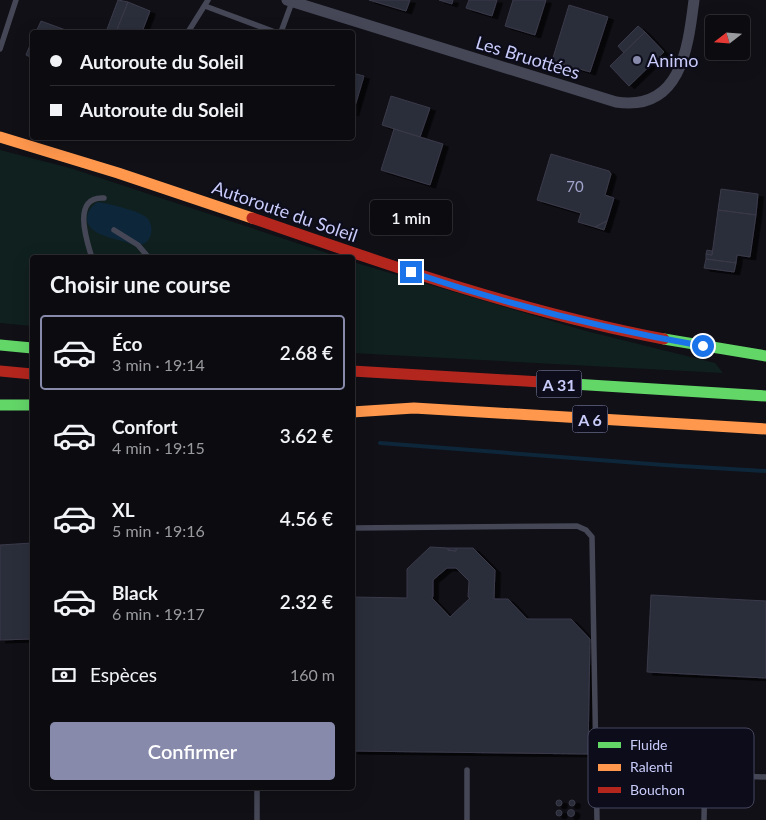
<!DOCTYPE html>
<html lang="fr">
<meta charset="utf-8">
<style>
body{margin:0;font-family:Lato,sans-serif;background:#1a1a1e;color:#f1f3f6;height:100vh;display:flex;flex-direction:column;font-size:19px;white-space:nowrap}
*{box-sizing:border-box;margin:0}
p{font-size:16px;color:#9a9b9f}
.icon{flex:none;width:28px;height:28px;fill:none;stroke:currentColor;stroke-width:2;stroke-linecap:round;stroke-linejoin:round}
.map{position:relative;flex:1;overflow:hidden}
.details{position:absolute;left:30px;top:255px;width:325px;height:535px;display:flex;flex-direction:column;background:#0c0c10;border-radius:5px;box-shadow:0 5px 20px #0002,0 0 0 1px #2c2c30}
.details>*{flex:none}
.top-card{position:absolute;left:30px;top:30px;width:325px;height:110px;border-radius:5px;box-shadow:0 5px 20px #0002,0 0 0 1px #2c2c30;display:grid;align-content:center;height:110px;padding:0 20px;background:#0c0c10}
.needle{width:32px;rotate:253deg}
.fabs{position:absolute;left:705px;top:15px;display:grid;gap:10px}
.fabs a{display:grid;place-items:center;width:45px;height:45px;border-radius:5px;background:#0c0c10;box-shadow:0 5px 20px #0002,0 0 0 1px #2c2c30;font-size:25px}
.end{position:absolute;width:22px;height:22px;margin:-11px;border:6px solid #1a73e8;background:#fff;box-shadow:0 0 0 2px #fff}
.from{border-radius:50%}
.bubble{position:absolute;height:35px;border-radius:5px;background:#0c0c10;box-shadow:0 5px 20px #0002,0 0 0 1px #2c2c30;font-size:16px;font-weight:600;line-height:35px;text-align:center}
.top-card b{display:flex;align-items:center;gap:18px;height:48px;font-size:19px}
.top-card b+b{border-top:1px solid #2c2c30}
.top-card i{width:12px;height:12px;background:#f1f3f6}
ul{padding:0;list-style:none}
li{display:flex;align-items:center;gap:15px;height:75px;margin:0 10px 8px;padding:0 10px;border:2px solid transparent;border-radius:5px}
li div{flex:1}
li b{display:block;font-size:19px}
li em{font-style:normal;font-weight:600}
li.active{border-color:#888aab}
li>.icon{width:45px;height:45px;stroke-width:1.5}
h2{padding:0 20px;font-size:22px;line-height:60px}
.pay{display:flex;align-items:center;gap:12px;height:55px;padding:0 20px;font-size:19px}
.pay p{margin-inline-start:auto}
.button{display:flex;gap:10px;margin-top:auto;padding:10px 20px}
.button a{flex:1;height:58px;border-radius:5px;background:#888aab;color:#fff;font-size:20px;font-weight:600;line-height:58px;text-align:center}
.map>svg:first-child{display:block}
</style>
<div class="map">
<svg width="766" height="820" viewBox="0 0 766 820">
<defs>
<filter id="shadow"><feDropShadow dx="5.5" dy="3" stdDeviation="0" flood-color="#0009"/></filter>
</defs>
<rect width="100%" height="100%" fill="#101016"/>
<g fill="#10201e">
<path d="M 0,150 L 70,168 L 339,257 L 32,258 L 32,326 L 0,323 Z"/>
<path d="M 353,262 L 586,331 L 715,363 L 723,373 L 353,353 Z"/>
</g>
<path fill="#0e2639" d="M 98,202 C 110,204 137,210 146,217 C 155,224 153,242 141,245 C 136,246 130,244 126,242 C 113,238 81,234 88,213 C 90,208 94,204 98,202 Z"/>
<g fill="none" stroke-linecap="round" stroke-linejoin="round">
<path stroke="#0e2639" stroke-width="4" d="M 380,443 L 664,465 L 766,471"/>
</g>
<g fill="#2c2d3a" stroke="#3a3a4b" fill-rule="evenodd" filter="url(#shadow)">
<path d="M 118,0 L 128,2 L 116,32 L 106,32 Z"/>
<path d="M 369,0 L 410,0 L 406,11 Z"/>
<path d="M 439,0 L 453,0 L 452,4 Z"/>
<path d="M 469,0 L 497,0 L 492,16 L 466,8 Z"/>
<path d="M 513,0 L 546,0 L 535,35 L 505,26 Z"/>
<path d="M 128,2 L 150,11 L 142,32 L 116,32 Z"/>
<path d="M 569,5 L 608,17 L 590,72 L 552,61 Z"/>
<path d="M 41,21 L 71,32 L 36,32 Z"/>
<path d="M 638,26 L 645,32 L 624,53 L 618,46 Z"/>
<path d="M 645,32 L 664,52 L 629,86 L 610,66 Z"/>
<path d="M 32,40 L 32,58 L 26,55 Z"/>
<path d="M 352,73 L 364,76 L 353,113 L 352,113 Z"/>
<path d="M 391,96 L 430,108 L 420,137 L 382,125 Z"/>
<path d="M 394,129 L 443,144 L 430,185 L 381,170 Z"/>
<path d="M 551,154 L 609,171 L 611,174 L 605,195 L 614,198 L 607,221 L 595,227 L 578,222 L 581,213 L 537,200 Z"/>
<path d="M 721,189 L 758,194 L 756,215 L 718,210 Z"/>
<path d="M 718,210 L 756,215 L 750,257 L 737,255 L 736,263 L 706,259 L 706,254 L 712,255 Z"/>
<path d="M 607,221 L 604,230 L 595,227 Z"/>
<path d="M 707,250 L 712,251 L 712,255 L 706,254 Z"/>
<path d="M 706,259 L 736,263 L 734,272 L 704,268 Z"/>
<path d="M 32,543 L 32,639 L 0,640 L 0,545 Z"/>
<path d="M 430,547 L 448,548 L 448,550 L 456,551 L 456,548 L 473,548 L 495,570 L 494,599 L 508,599 L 527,619 L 571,619 L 590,639 L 588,754 L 352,751 L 352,597 L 407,598 L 407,569 ZM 447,568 L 456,568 L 469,581 L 468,597 L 470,598 L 450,617 L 432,598 L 433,596 L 433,580 Z"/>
<path d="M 448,548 L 456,548 L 456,551 L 448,550 Z"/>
<path d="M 651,595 L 766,601 L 766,678 L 647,672 Z"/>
<circle cx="559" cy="803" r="3"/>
<circle cx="572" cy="803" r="3"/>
<circle cx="571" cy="813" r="3.5"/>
<circle cx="559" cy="813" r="3"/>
</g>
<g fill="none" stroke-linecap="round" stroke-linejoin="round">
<g stroke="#454757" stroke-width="5.5">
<path d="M 205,6 L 275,32"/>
<path d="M 188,32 L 208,0"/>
<path d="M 281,32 L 292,2"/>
<path d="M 0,49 L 16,0"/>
<path d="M 114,230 L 138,245 L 149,258"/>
<path d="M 92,258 C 86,239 72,196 104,198"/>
<path d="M 352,528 L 577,526 L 586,530 L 592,537 L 597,820"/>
<path d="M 467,770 L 467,820"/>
<path d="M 705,775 L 766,777"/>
<path d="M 257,820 L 257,788"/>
<path d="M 704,820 L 705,768"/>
</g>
<path stroke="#454757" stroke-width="11" d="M 287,0 L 616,102 C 681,112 688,48 694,0"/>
<g stroke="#63d668" stroke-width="11">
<path d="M 664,339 L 766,356"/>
<path d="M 0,345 L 32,348"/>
<path d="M 541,382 L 766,396"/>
<path d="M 0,405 L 32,405"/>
</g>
<g stroke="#ff974d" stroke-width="11">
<path d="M 0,137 L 118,173 L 252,218"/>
<path d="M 352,412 L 414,408 L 766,429"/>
</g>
<g stroke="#b3261e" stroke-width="11">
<path d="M 252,218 C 387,265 523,312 664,339"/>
<path d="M 0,371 L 32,374"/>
<path d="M 352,371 L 541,382"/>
</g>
</g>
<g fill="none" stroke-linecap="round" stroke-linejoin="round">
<path stroke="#1a73e8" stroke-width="6" d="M 411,272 C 506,304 604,329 703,346"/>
</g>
<circle fill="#888aab" stroke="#0c0c1a" stroke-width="2" cx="637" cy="60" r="5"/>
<g text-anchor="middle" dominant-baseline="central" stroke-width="4.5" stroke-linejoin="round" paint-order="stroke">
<g font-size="15" fill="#a2a4cb">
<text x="575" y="186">70</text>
</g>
<g fill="#0c0c1a" stroke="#9092b8" stroke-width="1">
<rect x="536.5" y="370.5" width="45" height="27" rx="4"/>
<rect x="572.5" y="405.5" width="35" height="27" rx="4"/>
</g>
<g font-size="16" font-weight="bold" fill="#c9ccfb">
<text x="559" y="384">A 31</text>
<text x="590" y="419">A 6</text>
</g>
<g font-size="18" fill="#c9ccfb" stroke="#0c0c1a">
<text transform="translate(528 57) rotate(17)">Les Bruottées</text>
<text transform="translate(285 211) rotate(19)">Autoroute du Soleil</text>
</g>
<g font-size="18" fill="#c9ccfb" stroke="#0c0c1a" text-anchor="start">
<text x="647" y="60">Animo</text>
</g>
</g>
<rect x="588" y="728" width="166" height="80" rx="8" fill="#0c0c1a" stroke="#45465e" stroke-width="1"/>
<rect x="598" y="742" width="23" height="6" fill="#63d668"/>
<rect x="598" y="764" width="23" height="7" fill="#ff974d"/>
<rect x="598" y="787" width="23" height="6" fill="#b3261e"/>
<g font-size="14" fill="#c9ccfb">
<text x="630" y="750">Fluide</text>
<text x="630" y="772">Ralenti</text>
<text x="630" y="795">Bouchon</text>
</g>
</svg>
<div class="fabs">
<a><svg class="needle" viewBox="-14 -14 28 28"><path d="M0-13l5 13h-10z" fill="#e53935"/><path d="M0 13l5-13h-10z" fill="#9a9b9f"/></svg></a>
</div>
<i class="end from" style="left:703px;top:346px"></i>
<i class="end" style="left:411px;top:272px"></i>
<div class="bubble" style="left:370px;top:200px;width:82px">1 min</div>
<div class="top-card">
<b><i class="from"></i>Autoroute du Soleil</b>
<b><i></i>Autoroute du Soleil</b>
</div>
<section class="details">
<h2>Choisir une course</h2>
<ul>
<li class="active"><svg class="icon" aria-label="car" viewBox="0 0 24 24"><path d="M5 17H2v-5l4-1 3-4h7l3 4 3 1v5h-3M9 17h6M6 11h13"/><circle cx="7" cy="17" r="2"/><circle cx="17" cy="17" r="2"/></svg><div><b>Éco</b><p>3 min · 19:14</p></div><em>2.68 €</em></li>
<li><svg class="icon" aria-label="car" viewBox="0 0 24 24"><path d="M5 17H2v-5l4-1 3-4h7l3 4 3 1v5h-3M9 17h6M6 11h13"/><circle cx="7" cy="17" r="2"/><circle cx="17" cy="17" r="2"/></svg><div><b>Confort</b><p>4 min · 19:15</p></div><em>3.62 €</em></li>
<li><svg class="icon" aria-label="car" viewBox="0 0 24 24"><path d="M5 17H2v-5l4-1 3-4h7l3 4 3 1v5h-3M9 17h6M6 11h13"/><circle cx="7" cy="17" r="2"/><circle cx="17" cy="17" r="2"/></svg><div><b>XL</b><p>5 min · 19:16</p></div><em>4.56 €</em></li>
<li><svg class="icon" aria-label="car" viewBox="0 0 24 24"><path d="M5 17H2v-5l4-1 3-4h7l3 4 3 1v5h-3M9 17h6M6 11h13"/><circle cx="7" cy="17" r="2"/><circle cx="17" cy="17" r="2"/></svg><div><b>Black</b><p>6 min · 19:17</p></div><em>2.32 €</em></li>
</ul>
<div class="pay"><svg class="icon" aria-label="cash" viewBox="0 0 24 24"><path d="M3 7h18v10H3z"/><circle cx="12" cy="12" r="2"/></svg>Espèces<p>160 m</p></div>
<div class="button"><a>Confirmer</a></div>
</section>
</div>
